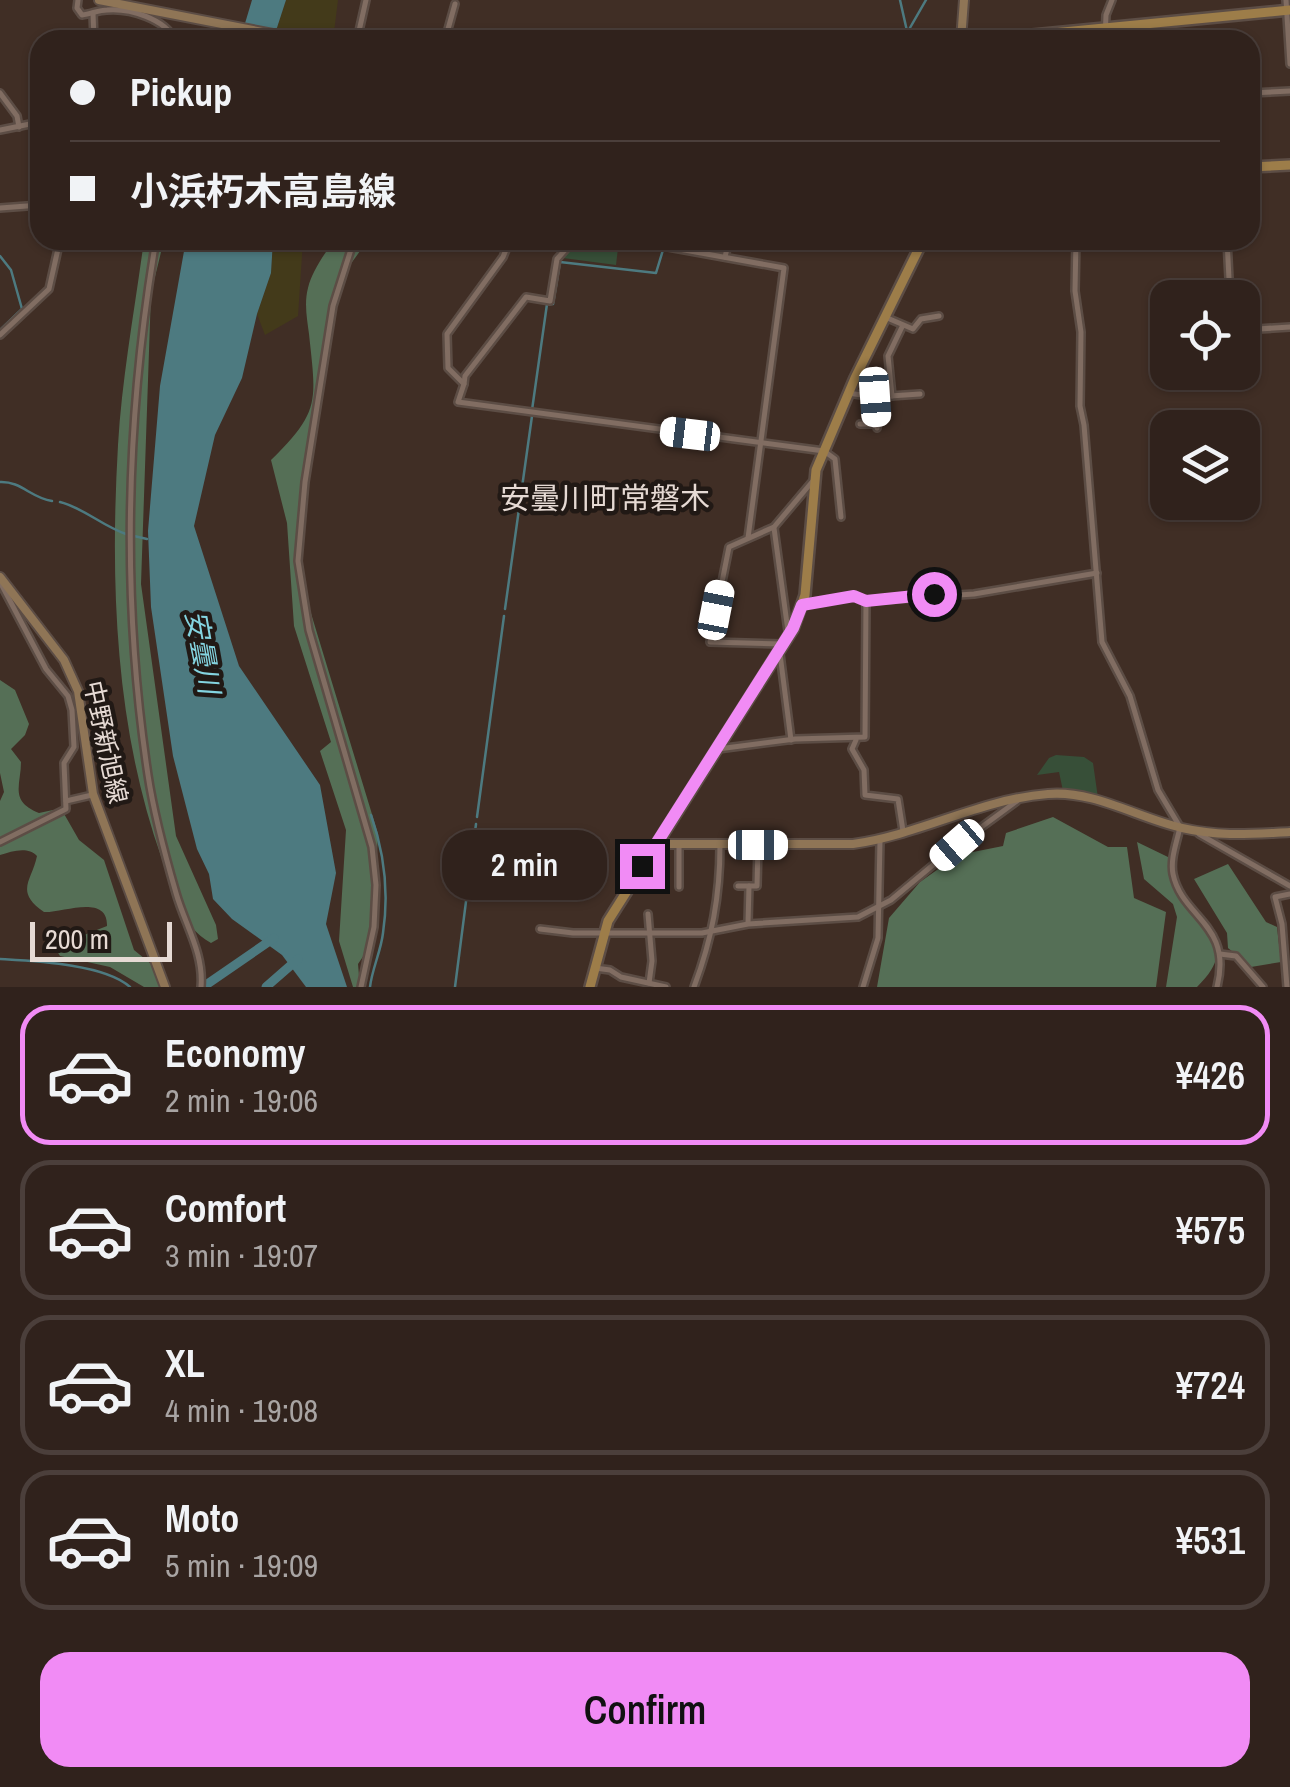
<!DOCTYPE html>
<meta charset="utf-8">
<style>
body{margin:0;font-family:"Archivo Narrow","Noto Sans JP",sans-serif;background:#3c2f29;color:#f1f3f6;height:100vh;display:flex;flex-direction:column;font-size:38px;white-space:nowrap}
*{box-sizing:border-box;margin:0}
p{font-size:32px;color:#a8a4a3}
.icon{flex:none;width:55px;height:55px;fill:none;stroke:currentColor;stroke-width:2;stroke-linecap:round;stroke-linejoin:round}
.map{position:relative;height:987px;overflow:hidden}
.drawer{display:flex;flex-direction:column;background:#30221c;flex:1}
.drawer>*{flex:none}
.guide{position:absolute;left:30px;top:30px;width:1230px;height:220px;border-radius:30px;box-shadow:0 2px 8px #0004,0 0 0 2px #4b3f3b;display:grid;align-content:center;height:220px;padding:0 40px;background:#30221c}
.tools{position:absolute;left:1150px;top:280px;display:grid;gap:20px}
.tools a{display:grid;place-items:center;width:110px;height:110px;border-radius:20px;background:#30221c;box-shadow:0 2px 8px #0004,0 0 0 2px #4b3f3b;font-size:50px}
.scale{position:absolute;left:30px;bottom:25px;width:142px;box-sizing:border-box;padding-left:10px;border:5px solid #e6dad4;border-top:0;font-size:28px;line-height:35px;white-space:nowrap;color:#e6dad4;-webkit-text-stroke:8px #211915;paint-order:stroke}
.end{position:absolute;width:45px;height:45px;margin:-22px;border:12px solid #f18bf5;background:#111;box-shadow:0 0 0 5px #111}
.from{border-radius:50%}
.bubble{position:absolute;height:70px;border-radius:30px;background:#30221c;box-shadow:0 2px 8px #0004,0 0 0 2px #4b3f3b;font-size:32px;font-weight:600;line-height:70px;text-align:center}
.car{position:absolute;width:30px;height:60px;margin:-30px -15px;border-radius:12px;box-shadow:0 0 8px 2px #0007;background:linear-gradient(#fff 24%,#345 0 40%,#fff 0 76%,#345 0 86%,#fff 0)}
.guide b{display:flex;align-items:center;gap:35px;height:95px;font-size:38px}
.guide b+b{border-top:2px solid #4b3f3b}
.guide i{width:25px;height:25px;background:#f1f3f6}
ul{padding:18px 0 0;list-style:none}
li{display:flex;align-items:center;gap:30px;height:140px;margin:0 20px 15px;padding:0 20px;border:5px solid #4b3f3b;border-radius:30px}
li div{flex:1}
li b{display:block;font-size:38px}
li em{font-style:normal;font-weight:600}
li.on{border-color:#f18bf5}
li>.icon{width:90px;height:90px;stroke-width:1.5}
.primary-button{display:flex;gap:20px;margin-top:auto;padding:20px 40px}
.primary-button a{flex:1;height:115px;border-radius:30px;background:#f18bf5;color:#111;font-size:40px;font-weight:600;line-height:115px;text-align:center}
.map>svg:first-child{display:block}
</style>
<div class="map">
<svg width="1290" height="987" viewBox="0 0 1290 987">
<rect width="100%" height="100%" fill="#402e25"/>
<g fill="#374f38">
<path d="M 578,240 L 619,240 L 616,265 L 563,258 Z"/>
<path d="M 1056,755 L 1084,757 L 1093,763 L 1098,798 L 1063,791 L 1059,772 L 1037,775 L 1049,758 Z"/>
</g>
<g fill="#556f56">
<path d="M 144,240 L 164,240 L 151,293 L 141,584 L 176,836 L 216,925 L 218,939 L 211,943 C 180,926 173,890 162,859 C 115,728 110,583 118,445 C 122,377 135,308 144,240 Z"/>
<path d="M 334,240 L 368,240 L 342,276 L 337,288 C 320,387 298,486 303,587 L 378,834 L 373,930 L 368,949 L 358,964 L 360,987 L 353,987 L 339,941 L 346,830 L 320,751 L 331,742 L 294,626 L 287,523 L 271,460 C 321,411 316,401 309,334 C 307,319 304,303 308,288 C 312,271 324,255 334,240 Z"/>
<path d="M 0,680 L 15,690 L 29,724 L 25,735 L 11,749 L 21,762 C 21,785 9,801 39,813 L 53,810 L 63,812 L 79,840 L 104,860 L 134,950 L 161,972 L 164,987 L 144,987 L 110,967 L 60,956 L 57,951 L 61,944 L 107,926 C 108,893 62,913 44,912 C 14,891 32,881 37,856 C 28,846 12,851 0,855 L 0,801 L 4,792 L 0,773 Z"/>
<path d="M 1053,817 L 1108,847 L 1127,847 L 1134,898 L 1166,912 L 1156,987 L 877,987 L 889,918 L 920,882 L 958,855 L 1003,846 L 1006,833 Z"/>
<path d="M 1137,842 L 1168,857 C 1169,864 1170,873 1172,881 C 1187,922 1248,939 1197,987 L 1166,987 L 1177,917 L 1173,904 L 1144,879 Z"/>
<path d="M 1228,864 L 1266,922 L 1277,927 L 1281,962 L 1251,967 L 1228,948 L 1227,933 L 1194,879 Z"/>
</g>
<g fill="#433a1a">
<path d="M 286,0 L 338,0 L 333,40 L 273,40 Z"/>
<path d="M 273,240 L 303,240 L 298,316 L 265,335 L 257,314 L 271,273 Z"/>
</g>
<g fill="#4d7a80">
<path d="M 252,0 L 286,0 L 273,40 L 240,40 Z"/>
<path d="M 186,240 L 273,240 L 271,273 L 257,314 L 242,378 L 215,435 L 194,526 L 239,666 L 320,785 L 336,873 L 326,924 L 347,987 L 306,987 L 282,955 L 232,919 L 213,899 L 209,874 L 197,849 L 173,756 L 151,607 L 148,531 L 160,386 Z"/>
</g>
<g fill="none" stroke-linecap="round" stroke-linejoin="round">
<g stroke="#4d7a80" stroke-width="2.5">
<path d="M 900,0 L 907,31"/>
<path d="M 903,40 L 926,0"/>
<path d="M 0,256 L 11,270 L 22,309 L 0,330"/>
<path d="M 532,410 L 547,304 L 553,304 L 560,262 L 656,273 L 666,240"/>
<path d="M 0,482 C 21,481 31,498 52,501"/>
<path d="M 60,502 C 84,508 102,526 126,534"/>
<path d="M 134,536 L 147,539"/>
<path d="M 505,609 L 532,416"/>
<path d="M 477,817 L 504,616"/>
<path d="M 0,959 C 34,961 105,964 130,987"/>
<path d="M 370,987 C 372,969 381,951 383,933 C 389,893 384,852 371,815"/>
<path d="M 455,987 L 476,824"/>
</g>
<g stroke="#4d7a80" stroke-width="9">
<path d="M 203,987 L 274,938"/>
<path d="M 266,987 L 298,959"/>
</g>
<g stroke="#5c4d45" stroke-width="10">
<g id="street">
<path d="M 78,0 L 77,8 L 82,15 C 91,14 99,10 107,10 C 130,8 165,19 175,40"/>
<path d="M 1286,0 L 1290,64"/>
<path d="M 93,13 L 94,40"/>
<path d="M 357,40 L 366,0"/>
<path d="M 445,40 L 455,4"/>
<path d="M 622,40 L 623,39"/>
<path d="M 1105,40 L 1106,15 L 1112,0"/>
<path d="M 0,93 L 17,116 L 19,127"/>
<path d="M 1250,93 L 1290,91"/>
<path d="M 0,130 L 40,122"/>
<path d="M 0,208 L 40,205"/>
<path d="M 156,240 C 126,417 121,597 148,775 C 154,815 165,855 176,893 C 185,925 204,953 201,987"/>
<path d="M 354,240 L 333,306 L 305,482 L 298,561 L 309,630 L 372,847 L 376,885 L 374,927 L 361,987"/>
<path d="M 510,240 L 503,257 L 447,334 L 448,368 L 464,384 L 458,402 L 824,451 L 835,459 L 841,517"/>
<path d="M 629,240 L 784,268 L 748,538"/>
<path d="M 1076,240 L 1075,291 L 1081,332 L 1080,406 L 1084,425 L 1102,642 L 1130,696 L 1158,790 L 1180,827 C 1177,842 1170,859 1173,874 C 1182,918 1233,924 1217,987"/>
<path d="M 1227,240 L 1230,298"/>
<path d="M 725,257 L 729,240"/>
<path d="M 885,317 L 913,329 L 921,319 L 939,316"/>
<path d="M 1242,330 L 1290,327"/>
<path d="M 0,335 L 49,289 L 60,240"/>
<path d="M 464,384 L 465,376 L 526,297 L 550,301 L 557,259 L 574,240"/>
<path d="M 848,393 L 875,397 L 920,394"/>
<path d="M 892,396 L 888,356 L 902,327"/>
<path d="M 875,397 L 877,428"/>
<path d="M 860,424 L 877,424"/>
<path d="M 774,528 L 788,631"/>
<path d="M 0,582 L 46,669 L 68,696 L 72,710 L 74,747 L 64,763 L 66,809 L 0,842"/>
<path d="M 802,605 L 854,596 L 866,601 L 974,594 L 1097,573"/>
<path d="M 782,644 L 710,642 L 729,547 L 774,527 L 812,482"/>
<path d="M 780,654 L 791,740"/>
<path d="M 856,740 L 852,749 L 864,770 L 865,795 L 898,799 L 903,831"/>
<path d="M 718,749 L 795,739 L 865,737 L 866,601"/>
<path d="M 66,801 L 92,795"/>
<path d="M 1199,834 L 1290,886"/>
<path d="M 738,886 L 757,886 L 758,845"/>
<path d="M 679,887 L 679,844"/>
<path d="M 648,914 L 652,961 L 649,983"/>
<path d="M 748,923 L 749,886"/>
<path d="M 540,929 L 573,933 L 702,933 L 748,924 L 858,917 L 891,900 L 957,845 L 1017,801"/>
<path d="M 1220,954 L 1236,956 L 1263,987"/>
<path d="M 595,968 L 610,970 L 621,977 L 666,987"/>
<path d="M 694,987 C 712,939 720,896 720,845"/>
<path d="M 863,987 L 878,938 L 880,840"/>
<path d="M 1287,987 L 1282,924 L 1275,897 L 1290,894"/>
</g>
</g>
<g stroke="#5c4d45" stroke-width="12">
<g id="secondary">
<path d="M 99,0 L 304,40"/>
<path d="M 961,40 L 964,0"/>
<path d="M 0,577 L 64,660 L 78,691 L 93,794 L 165,987"/>
<path d="M 657,844 L 853,844 C 919,835 981,799 1048,794 C 1094,790 1138,818 1182,828 C 1222,837 1250,834 1290,832"/>
</g>
</g>
<g stroke="#5c4d45" stroke-width="14">
<g id="primary">
<path d="M 980,40 L 1290,10"/>
<path d="M 1250,167 L 1290,165"/>
<path d="M 590,987 L 608,921 L 793,629 L 805,595 L 816,470 L 855,378 L 923,240"/>
</g>
</g>
<use href="#street" stroke="#816d62" stroke-width="5"/>
<use href="#secondary" stroke="#8f7556" stroke-width="8"/>
<use href="#primary" stroke="#9d7d49" stroke-width="9"/>
</g>
<g fill="none" stroke-linecap="round" stroke-linejoin="round">
<path stroke="#f18bf5" stroke-width="12" d="M 642,866 L 793,628 L 802,605 L 854,596 L 866,601 L 934,594"/>
</g>
<g text-anchor="middle" dominant-baseline="central" stroke-width="9" stroke-linejoin="round" paint-order="stroke">
<g font-size="25" fill="#e6dad4" stroke="#211915">
<text transform="translate(106 742) rotate(78)">中野新旭線</text>
</g>
<g font-size="28" font-style="italic" fill="#84d4e0" stroke="#211915">
<text transform="translate(203 652) rotate(80)">安曇川</text>
</g>
<g font-size="30" fill="#e6dad4" stroke="#211915">
<text x="605" y="498">安曇川町常磐木</text>
</g>
</g>
</svg>
<div class="tools">
<a><svg class="icon" aria-label="locate" viewBox="0 0 24 24"><circle cx="12" cy="12" r="6"/><path d="M12 2v4M12 18v4M2 12h4M18 12h4"/></svg></a>
<a><svg class="icon" aria-label="layers" viewBox="0 0 24 24"><path d="M12 4l9 5-9 5-9-5zM3 14l9 5 9-5"/></svg></a>
</div>
<div class="scale">200 m</div>
<i class="end from" style="left:934px;top:594px"></i>
<i class="end" style="left:642px;top:866px"></i>
<div class="bubble" style="left:442px;top:830px;width:165px">2 min</div>
<i class="car" style="left:875px;top:397px;rotate:176deg"></i>
<i class="car" style="left:690px;top:434px;rotate:277deg"></i>
<i class="car" style="left:716px;top:610px;rotate:11deg"></i>
<i class="car" style="left:758px;top:845px;rotate:90deg"></i>
<i class="car" style="left:957px;top:845px;rotate:229deg"></i>
<div class="guide">
<b><i class="from"></i>Pickup</b>
<b><i></i>小浜朽木高島線</b>
</div>
</div>
<section class="drawer">
<ul>
<li class="on"><svg class="icon" aria-label="car" viewBox="0 0 24 24"><path d="M5 17H2v-5l4-1 3-4h7l3 4 3 1v5h-3M9 17h6M6 11h13"/><circle cx="7" cy="17" r="2"/><circle cx="17" cy="17" r="2"/></svg><div><b>Economy</b><p>2 min · 19:06</p></div><em>¥426</em></li>
<li><svg class="icon" aria-label="car" viewBox="0 0 24 24"><path d="M5 17H2v-5l4-1 3-4h7l3 4 3 1v5h-3M9 17h6M6 11h13"/><circle cx="7" cy="17" r="2"/><circle cx="17" cy="17" r="2"/></svg><div><b>Comfort</b><p>3 min · 19:07</p></div><em>¥575</em></li>
<li><svg class="icon" aria-label="car" viewBox="0 0 24 24"><path d="M5 17H2v-5l4-1 3-4h7l3 4 3 1v5h-3M9 17h6M6 11h13"/><circle cx="7" cy="17" r="2"/><circle cx="17" cy="17" r="2"/></svg><div><b>XL</b><p>4 min · 19:08</p></div><em>¥724</em></li>
<li><svg class="icon" aria-label="car" viewBox="0 0 24 24"><path d="M5 17H2v-5l4-1 3-4h7l3 4 3 1v5h-3M9 17h6M6 11h13"/><circle cx="7" cy="17" r="2"/><circle cx="17" cy="17" r="2"/></svg><div><b>Moto</b><p>5 min · 19:09</p></div><em>¥531</em></li>
</ul>
<div class="primary-button"><a>Confirm</a></div>
</section>
